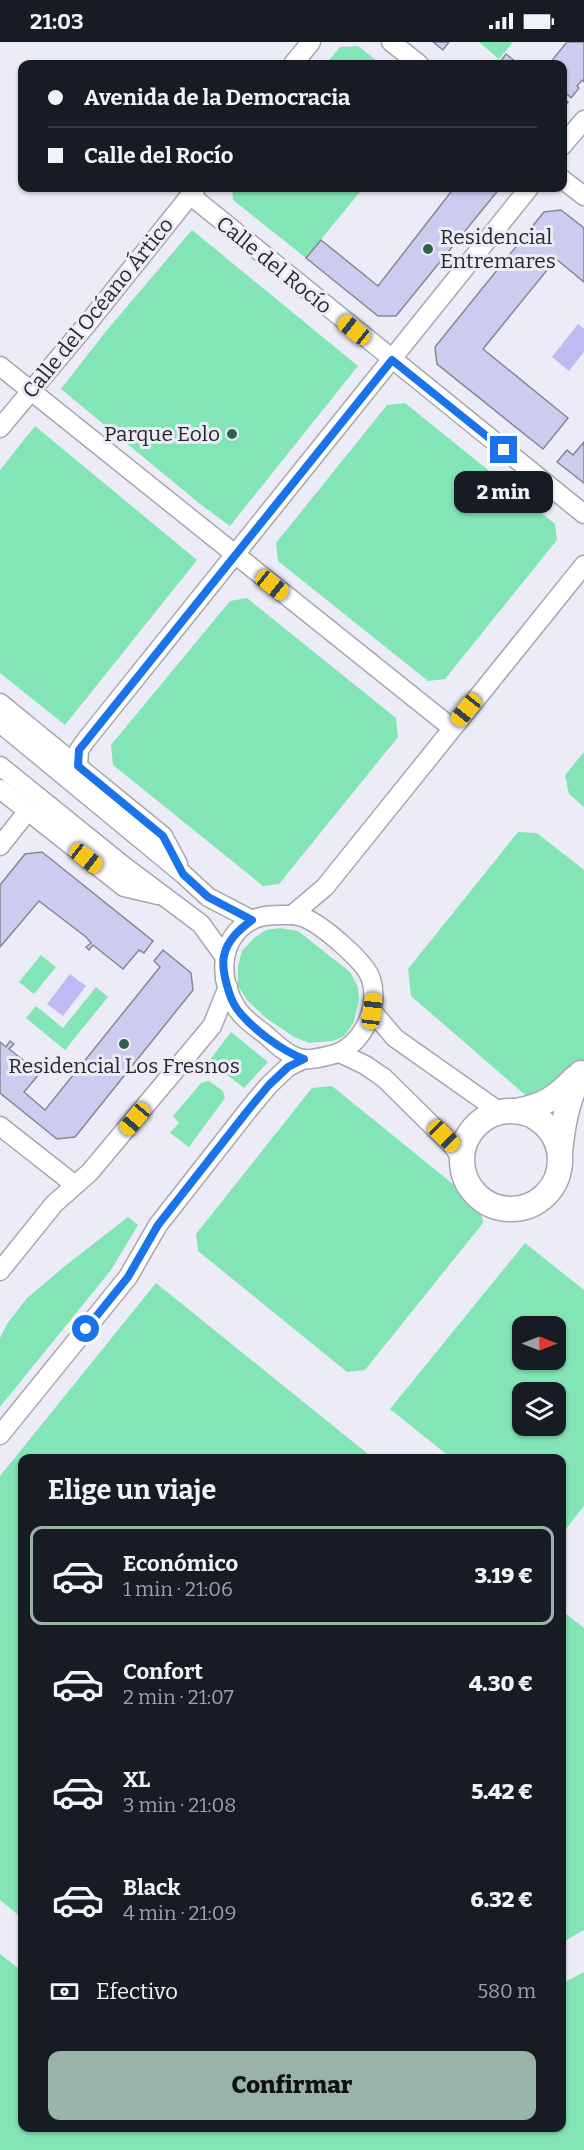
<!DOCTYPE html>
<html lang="es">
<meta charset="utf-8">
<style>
body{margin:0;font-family:Bitter,serif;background:#242831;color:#f1f3f6;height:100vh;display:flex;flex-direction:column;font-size:22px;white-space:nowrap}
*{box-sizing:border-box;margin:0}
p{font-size:20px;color:#9ea1a6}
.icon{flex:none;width:33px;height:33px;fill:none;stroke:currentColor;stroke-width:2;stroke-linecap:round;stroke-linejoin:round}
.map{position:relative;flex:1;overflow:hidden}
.sheet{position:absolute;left:18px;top:1412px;width:548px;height:678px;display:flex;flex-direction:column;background:#171b24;border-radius:12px;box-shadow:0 2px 4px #0004}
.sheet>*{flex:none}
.top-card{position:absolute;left:18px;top:18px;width:549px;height:132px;border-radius:12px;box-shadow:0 2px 4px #0004;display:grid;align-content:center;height:132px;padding:0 30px;background:#171b24}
.needle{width:39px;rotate:90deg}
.fabs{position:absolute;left:512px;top:1274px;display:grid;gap:12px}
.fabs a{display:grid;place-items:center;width:54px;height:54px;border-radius:12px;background:#171b24;box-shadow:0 2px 4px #0004;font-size:30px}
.end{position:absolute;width:27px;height:27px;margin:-14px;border:8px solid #1a73e8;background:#fff;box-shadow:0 0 0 3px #fff}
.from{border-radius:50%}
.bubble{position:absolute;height:42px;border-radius:12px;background:#171b24;box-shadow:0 2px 4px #0004;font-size:20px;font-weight:800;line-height:42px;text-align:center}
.car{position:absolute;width:18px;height:36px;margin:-18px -9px;border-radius:8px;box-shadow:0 0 4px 2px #0007;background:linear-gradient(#f5c518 24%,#345 0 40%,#f5c518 0 76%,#345 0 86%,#f5c518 0)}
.top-card b{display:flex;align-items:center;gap:21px;height:57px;font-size:22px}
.top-card b+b{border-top:2px solid #363941}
.top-card i{width:15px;height:15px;background:#f1f3f6}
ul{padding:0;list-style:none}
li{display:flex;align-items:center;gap:18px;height:99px;margin:0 12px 9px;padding:0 18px;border:3px solid transparent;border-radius:12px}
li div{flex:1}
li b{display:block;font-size:22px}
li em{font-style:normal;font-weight:800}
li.current{border-color:#99b3a9}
li>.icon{width:54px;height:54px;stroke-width:1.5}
h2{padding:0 30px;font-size:27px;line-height:72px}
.pay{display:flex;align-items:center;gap:15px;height:66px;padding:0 30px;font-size:22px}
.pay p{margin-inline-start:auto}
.button{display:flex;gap:12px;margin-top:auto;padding:12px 30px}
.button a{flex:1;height:69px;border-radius:12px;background:#99b3a9;color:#111;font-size:24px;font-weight:800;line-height:69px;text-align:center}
.status{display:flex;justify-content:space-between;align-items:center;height:42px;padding:0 30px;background:#171b24;direction:ltr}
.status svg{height:16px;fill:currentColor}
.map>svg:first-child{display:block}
</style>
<div class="status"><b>21:03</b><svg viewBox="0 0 49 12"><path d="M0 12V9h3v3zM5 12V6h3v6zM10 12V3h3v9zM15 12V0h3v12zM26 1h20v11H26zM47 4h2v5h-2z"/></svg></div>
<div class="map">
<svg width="584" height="2108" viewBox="0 0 584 2108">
<rect width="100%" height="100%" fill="#ececf8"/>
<g fill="#83e5b5" fill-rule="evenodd">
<path d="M 479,0 L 513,0 L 499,17 Z"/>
<path d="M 358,4 L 381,22 L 326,22 L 340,5 Z"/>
<path d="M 232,146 L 363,146 L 306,216 L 233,158 Z"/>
<path d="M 192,188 L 358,324 L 230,484 L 200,462 L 61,347 L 107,288 Z"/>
<path d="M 405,361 L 555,482 L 557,498 L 445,637 L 428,639 L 278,519 L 276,501 L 387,363 Z"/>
<path d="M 35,384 L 197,518 L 65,683 L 0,631 L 0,428 Z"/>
<path d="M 247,556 L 396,676 L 398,695 L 279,842 L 263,844 L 113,723 L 111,703 L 230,559 Z"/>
<path d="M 584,710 L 584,765 L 569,752 L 565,733 Z"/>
<path d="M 518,790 L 537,791 L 584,828 L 584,1058 L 572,1074 L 552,1076 L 411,954 L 408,927 Z"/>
<path d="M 280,886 L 298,889 L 350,930 L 358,945 L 359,957 L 354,980 L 344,994 L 333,999 L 309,1001 L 294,995 L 266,976 L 247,958 L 238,944 L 238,924 L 242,909 L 254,896 L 266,888 Z"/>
<path d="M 41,913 L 56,925 L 34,952 L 19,940 Z"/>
<path d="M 96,945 L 108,955 L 65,1008 L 26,976 L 36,964 L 63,986 Z"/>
<path d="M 231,990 L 268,1020 L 244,1046 L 209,1019 Z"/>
<path d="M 209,1039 L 223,1049 L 225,1056 L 189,1105 L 170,1091 L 179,1081 L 173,1074 L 201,1041 Z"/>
<path d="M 332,1044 L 480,1164 L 483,1181 L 365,1328 L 347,1330 L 198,1209 L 196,1192 L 312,1046 Z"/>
<path d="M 128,1175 L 138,1183 L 111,1228 L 0,1365 L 0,1296 L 7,1282 L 26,1257 L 65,1224 Z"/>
<path d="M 525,1201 L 584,1248 L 584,1464 L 561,1493 L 561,1416 L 451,1416 L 390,1367 ZM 522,1284 L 555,1284 L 555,1317 L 522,1317 ZM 522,1350 L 555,1350 L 555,1383 L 522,1383 Z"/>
<path d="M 156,1241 L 373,1416 L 22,1416 L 22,1876 L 0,1858 L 0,1434 Z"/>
<path d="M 561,1568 L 584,1586 L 584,1888 L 561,1901 Z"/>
<path d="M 0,1912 L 22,1929 L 22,2085 L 561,2085 L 561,1942 L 584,1930 L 584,2108 L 0,2108 Z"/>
</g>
<g fill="#bfbaf1">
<path d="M 578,282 L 584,287 L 584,310 L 569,329 L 552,315 Z"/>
<path d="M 70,932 L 86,944 L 63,974 L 47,962 Z"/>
</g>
<g fill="#cdcbf0" stroke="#888893" stroke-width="1.5">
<path d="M 433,0 L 449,0 L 443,8 Z"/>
<path d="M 567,0 L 584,0 L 584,40 L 582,38 L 577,44 L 579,46 L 571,56 L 567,52 L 564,57 L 568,60 L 562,67 L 562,22 L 549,22 Z"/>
<path d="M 506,12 L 516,20 L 514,22 L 504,22 L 501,19 Z"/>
<path d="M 454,146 L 500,146 L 396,274 L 378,274 L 306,216 L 321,198 L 378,244 Z"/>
<path d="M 561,168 L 584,186 L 584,240 L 556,217 L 483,307 L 568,376 L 543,407 L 437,322 L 435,305 L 544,170 Z"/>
<path d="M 584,400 L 584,441 L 557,420 L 567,408 L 573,413 Z"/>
<path d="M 42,810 L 153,899 L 144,911 L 139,908 L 123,927 L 93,903 L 89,908 L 86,905 L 91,901 L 86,895 L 39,859 L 0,905 L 0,843 L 25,812 Z"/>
<path d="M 163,908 L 191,931 L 193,948 L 75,1095 L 57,1097 L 0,1051 L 0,1000 L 6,1005 L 10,999 L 14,1002 L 9,1007 L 40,1031 L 24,1050 L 45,1068 L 160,925 L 154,919 Z"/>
</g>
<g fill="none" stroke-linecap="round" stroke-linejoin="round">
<g stroke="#a7a6b2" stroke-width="21">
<g id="minor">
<path d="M 391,0 L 419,22"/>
<path d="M 293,22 L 311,0"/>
<path d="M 562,104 L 584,78"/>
<path d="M 562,137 L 584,154"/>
<path d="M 190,153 L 584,472"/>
<path d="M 0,324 L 452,686"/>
<path d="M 0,386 L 88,281 L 196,146"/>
<path d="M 0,661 L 163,794 L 178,822"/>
<path d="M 0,681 L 183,832 L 208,855 L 252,878"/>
<path d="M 0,724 L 125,825 L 201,882 L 224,914"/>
<path d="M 78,724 L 79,708 L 86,698 L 529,146"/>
<path d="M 0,747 L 124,845 L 158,853"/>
<path d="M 0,804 L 27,770"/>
<path d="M 292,873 L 325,845 L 584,523"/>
<path d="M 292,873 C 297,874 301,874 305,876 C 322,883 366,920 371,937 C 376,953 373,971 365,985 C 358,998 346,1010 331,1013 C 323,1015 313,1018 304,1017 C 289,1015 276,1002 266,993 C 256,985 242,976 236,965 C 218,936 219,896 252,878 C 264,872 279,873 292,873 Z"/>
<path d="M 372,969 L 395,996 L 500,1070"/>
<path d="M 340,1011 L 365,1023 L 384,1036 L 452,1103 L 461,1115"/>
<path d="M 0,1084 L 75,1143"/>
<path d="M 0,1229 L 54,1162 L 90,1130 L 212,984 L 228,945"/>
<path d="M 0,1393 L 128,1235 L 158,1183 L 249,1067 L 269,1043 L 288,1025 L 304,1017"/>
</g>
</g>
<g stroke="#a7a6b2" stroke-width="27">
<g id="major">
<path d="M 516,1069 C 543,1064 556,1056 575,1036"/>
<circle cx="511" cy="1118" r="49"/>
<path d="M 560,1111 C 563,1080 567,1059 581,1031"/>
</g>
</g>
<use href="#minor" stroke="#fff" stroke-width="18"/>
<use href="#major" stroke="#fff" stroke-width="24"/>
</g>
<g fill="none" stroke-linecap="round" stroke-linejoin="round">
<path stroke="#1a73e8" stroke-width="8" d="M 86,1287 L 128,1235 L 158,1183 L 249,1067 L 269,1043 L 288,1025 L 304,1017 C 282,1009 251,986 237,967 C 229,956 221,927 224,914 C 227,898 240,887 252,878 L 208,855 L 183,832 L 163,794 L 78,724 L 79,708 L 392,318 L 504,408"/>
</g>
<g fill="#2e644b" stroke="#ececf8" stroke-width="2">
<circle cx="428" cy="207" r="6"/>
<circle cx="232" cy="392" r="6"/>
<circle cx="124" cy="1002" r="6"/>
</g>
<g text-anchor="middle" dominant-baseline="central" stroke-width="6" stroke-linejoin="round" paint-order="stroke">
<g font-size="21" fill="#27272c" stroke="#ececf8" text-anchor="start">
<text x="440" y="195">Residencial<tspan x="440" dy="24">Entremares</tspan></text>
<text x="220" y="392" text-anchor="end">Parque Eolo</text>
<text x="124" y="1024" text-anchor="middle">Residencial Los Fresnos</text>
</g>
<g font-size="21" fill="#27272c" stroke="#ececf8">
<text transform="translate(274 223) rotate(39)">Calle del Rocío</text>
<text transform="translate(98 266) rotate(-51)">Calle del Océano Ártico</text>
</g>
</g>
</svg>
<div class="fabs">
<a><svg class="needle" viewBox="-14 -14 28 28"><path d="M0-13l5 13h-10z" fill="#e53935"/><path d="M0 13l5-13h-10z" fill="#9ea1a6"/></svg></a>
<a><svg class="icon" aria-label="layers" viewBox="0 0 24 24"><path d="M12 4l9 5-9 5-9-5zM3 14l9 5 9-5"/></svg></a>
</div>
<i class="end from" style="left:86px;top:1287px"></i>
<i class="end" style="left:504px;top:408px"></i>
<div class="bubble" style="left:454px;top:429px;width:99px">2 min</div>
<i class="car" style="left:354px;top:288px;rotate:309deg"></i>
<i class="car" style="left:272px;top:543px;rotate:129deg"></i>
<i class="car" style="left:466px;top:668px;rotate:219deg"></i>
<i class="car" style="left:86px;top:816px;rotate:128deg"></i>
<i class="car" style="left:372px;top:969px;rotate:7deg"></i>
<i class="car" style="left:135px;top:1077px;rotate:220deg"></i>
<i class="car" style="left:444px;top:1094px;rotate:135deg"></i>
<div class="top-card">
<b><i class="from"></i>Avenida de la Democracia</b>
<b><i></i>Calle del Rocío</b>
</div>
<section class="sheet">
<h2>Elige un viaje</h2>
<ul>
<li class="current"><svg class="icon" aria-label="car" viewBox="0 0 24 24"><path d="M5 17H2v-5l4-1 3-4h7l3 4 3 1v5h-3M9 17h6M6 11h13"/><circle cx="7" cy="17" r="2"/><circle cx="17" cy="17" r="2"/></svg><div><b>Económico</b><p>1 min · 21:06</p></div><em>3.19 €</em></li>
<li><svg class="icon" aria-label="car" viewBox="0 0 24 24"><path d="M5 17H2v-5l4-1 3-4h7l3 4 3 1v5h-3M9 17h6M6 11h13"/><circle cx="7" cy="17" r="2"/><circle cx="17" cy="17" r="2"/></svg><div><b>Confort</b><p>2 min · 21:07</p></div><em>4.30 €</em></li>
<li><svg class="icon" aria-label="car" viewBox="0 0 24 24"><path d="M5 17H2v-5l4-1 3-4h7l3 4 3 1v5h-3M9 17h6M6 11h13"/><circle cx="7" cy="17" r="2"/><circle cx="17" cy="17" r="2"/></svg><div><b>XL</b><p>3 min · 21:08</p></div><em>5.42 €</em></li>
<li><svg class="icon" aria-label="car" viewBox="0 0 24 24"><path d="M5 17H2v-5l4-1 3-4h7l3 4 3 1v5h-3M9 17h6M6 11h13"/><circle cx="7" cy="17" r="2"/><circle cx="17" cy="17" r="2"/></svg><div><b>Black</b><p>4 min · 21:09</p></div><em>6.32 €</em></li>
</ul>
<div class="pay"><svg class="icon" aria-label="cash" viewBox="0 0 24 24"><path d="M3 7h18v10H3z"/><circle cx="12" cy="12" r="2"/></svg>Efectivo<p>580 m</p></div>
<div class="button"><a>Confirmar</a></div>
</section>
</div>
